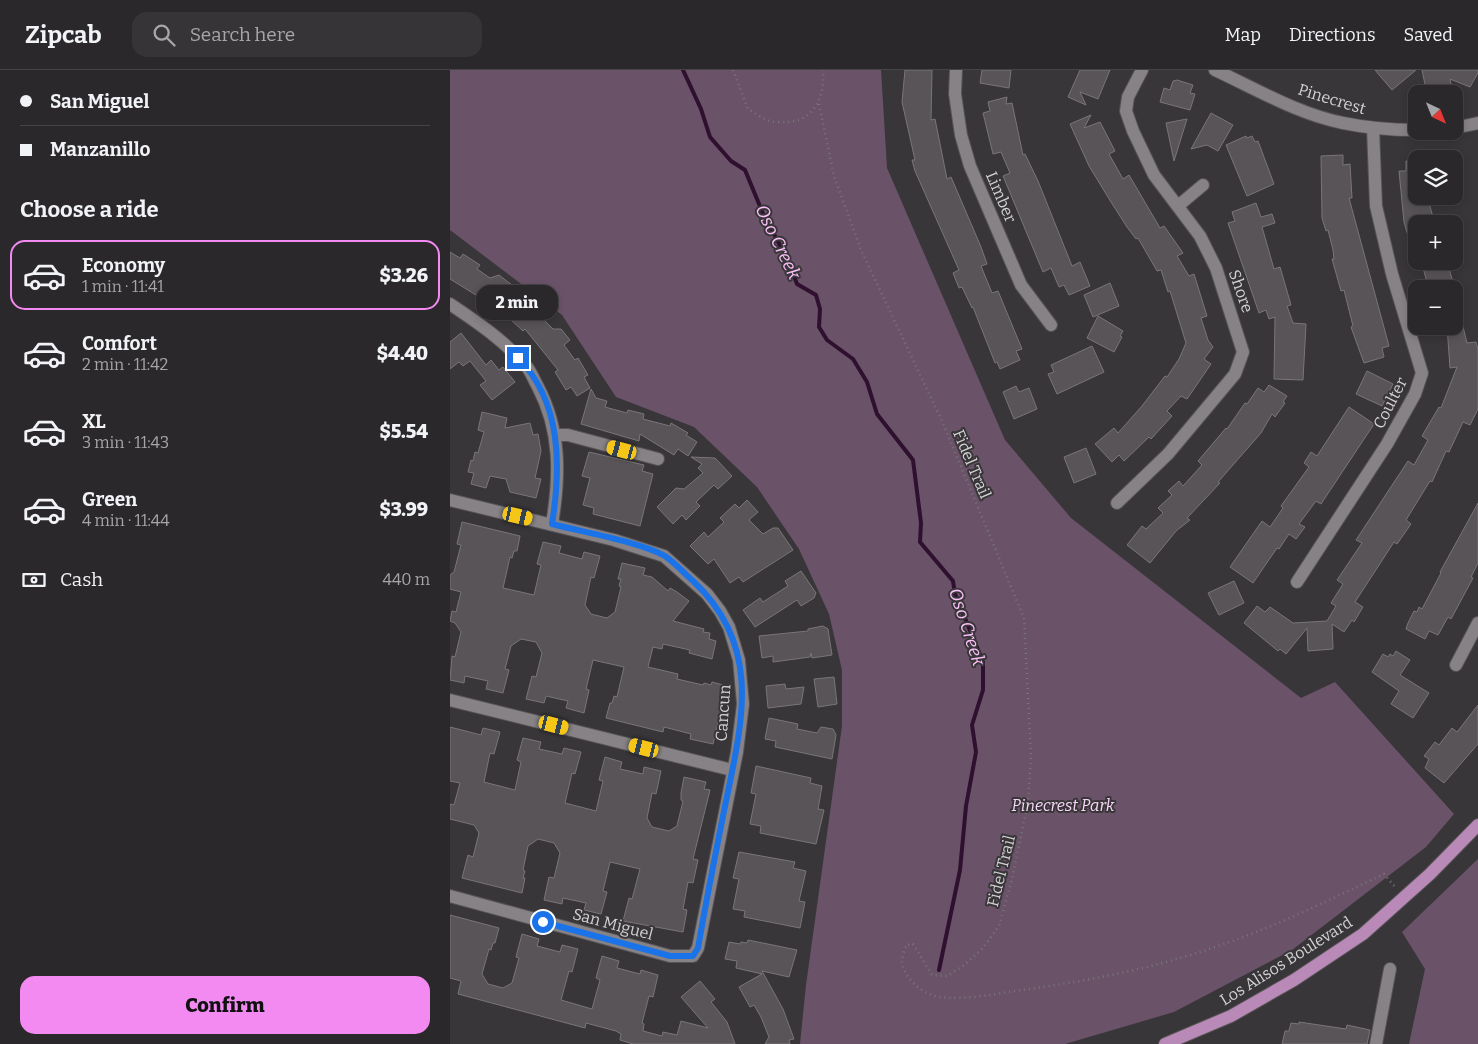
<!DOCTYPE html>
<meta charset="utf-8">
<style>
body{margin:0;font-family:Bitter,serif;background:#373437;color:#f1f3f6;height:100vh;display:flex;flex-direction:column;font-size:19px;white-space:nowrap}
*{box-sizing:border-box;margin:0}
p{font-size:16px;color:#a6a6a9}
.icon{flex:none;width:28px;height:28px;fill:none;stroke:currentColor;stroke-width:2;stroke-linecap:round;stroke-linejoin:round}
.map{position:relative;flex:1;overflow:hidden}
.sheet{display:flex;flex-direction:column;background:#2b282b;width:450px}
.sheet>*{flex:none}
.guide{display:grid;align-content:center;height:110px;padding:0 20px;background:#2b282b}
.needle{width:32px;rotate:137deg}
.fabs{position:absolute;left:958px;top:15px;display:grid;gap:10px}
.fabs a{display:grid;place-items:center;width:55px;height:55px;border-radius:10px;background:#2b282b;box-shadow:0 2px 8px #0003,0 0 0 1px #474447;font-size:25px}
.end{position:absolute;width:22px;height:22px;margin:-11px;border:6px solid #1a73e8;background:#fff;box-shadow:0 0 0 2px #fff}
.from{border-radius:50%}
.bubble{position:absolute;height:35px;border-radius:15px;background:#2b282b;box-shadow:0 2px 8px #0003,0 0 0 1px #474447;font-size:16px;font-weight:800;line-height:35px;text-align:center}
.car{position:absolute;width:15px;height:30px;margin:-15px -8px;border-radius:6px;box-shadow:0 0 4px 1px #0007;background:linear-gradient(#f5c518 24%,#345 0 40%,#f5c518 0 76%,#345 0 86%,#f5c518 0)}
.guide b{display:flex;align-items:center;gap:18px;height:48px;font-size:19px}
.guide b+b{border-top:1px solid #474447}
.guide i{width:12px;height:12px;background:#f1f3f6}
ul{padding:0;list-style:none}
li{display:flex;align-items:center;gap:15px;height:70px;margin:0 10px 8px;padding:0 10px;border:2px solid transparent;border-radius:15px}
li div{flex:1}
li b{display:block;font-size:19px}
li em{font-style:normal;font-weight:800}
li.current{border-color:#f38af2}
li>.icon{width:45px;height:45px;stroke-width:1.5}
h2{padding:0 20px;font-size:22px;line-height:60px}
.pay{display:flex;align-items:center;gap:12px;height:55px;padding:0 20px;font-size:19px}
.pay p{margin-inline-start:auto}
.button{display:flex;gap:10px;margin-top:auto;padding:10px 20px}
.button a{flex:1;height:58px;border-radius:15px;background:#f38af2;color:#111;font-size:20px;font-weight:800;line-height:58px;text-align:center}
header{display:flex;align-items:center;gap:30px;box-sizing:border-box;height:70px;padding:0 25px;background:#2b282b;border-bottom:1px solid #474447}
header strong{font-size:24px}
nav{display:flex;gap:28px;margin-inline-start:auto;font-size:18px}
.search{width:350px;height:45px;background:#373437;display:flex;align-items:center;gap:12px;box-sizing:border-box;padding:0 18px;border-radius:15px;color:#a6a6a9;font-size:19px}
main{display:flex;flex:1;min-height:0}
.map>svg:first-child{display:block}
</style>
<header>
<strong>Zipcab</strong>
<div class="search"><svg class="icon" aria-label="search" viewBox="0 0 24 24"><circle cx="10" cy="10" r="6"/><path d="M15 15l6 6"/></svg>Search here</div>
<nav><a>Map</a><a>Directions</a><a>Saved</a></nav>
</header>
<main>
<section class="sheet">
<div class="guide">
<b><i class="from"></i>San Miguel</b>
<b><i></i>Manzanillo</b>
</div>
<h2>Choose a ride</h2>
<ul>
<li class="current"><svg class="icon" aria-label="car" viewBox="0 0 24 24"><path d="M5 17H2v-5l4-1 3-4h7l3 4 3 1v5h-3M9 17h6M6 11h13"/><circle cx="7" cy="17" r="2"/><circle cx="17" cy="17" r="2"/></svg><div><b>Economy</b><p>1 min · 11:41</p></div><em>$3.26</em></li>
<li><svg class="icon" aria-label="car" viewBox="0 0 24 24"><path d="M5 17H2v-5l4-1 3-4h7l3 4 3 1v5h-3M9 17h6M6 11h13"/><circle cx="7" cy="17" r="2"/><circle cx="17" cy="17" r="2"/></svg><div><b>Comfort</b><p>2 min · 11:42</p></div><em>$4.40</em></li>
<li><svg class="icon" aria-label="car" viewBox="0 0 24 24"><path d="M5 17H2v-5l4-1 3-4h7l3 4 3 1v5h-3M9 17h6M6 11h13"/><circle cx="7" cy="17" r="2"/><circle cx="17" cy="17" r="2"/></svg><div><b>XL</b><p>3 min · 11:43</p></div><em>$5.54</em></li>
<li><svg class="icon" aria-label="car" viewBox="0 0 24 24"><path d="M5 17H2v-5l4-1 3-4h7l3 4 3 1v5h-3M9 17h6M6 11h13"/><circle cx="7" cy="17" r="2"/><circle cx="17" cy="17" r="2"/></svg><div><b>Green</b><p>4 min · 11:44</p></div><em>$3.99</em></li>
</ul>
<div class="pay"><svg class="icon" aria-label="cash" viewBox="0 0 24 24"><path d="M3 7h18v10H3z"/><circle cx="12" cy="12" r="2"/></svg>Cash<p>440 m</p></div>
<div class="button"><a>Confirm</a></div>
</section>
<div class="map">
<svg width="1028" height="974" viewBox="0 0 1028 974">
<rect width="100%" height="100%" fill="#393639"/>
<g fill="#6a5369">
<path d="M 0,0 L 431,0 L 437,98 L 555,370 L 621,448 L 851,628 L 885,612 L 1004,744 L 976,777 L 842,880 L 724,942 L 615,974 L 350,974 L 356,915 L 392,656 L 392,600 L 379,544 L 349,479 L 307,417 L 244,357 L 166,327 L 112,245 L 0,160 Z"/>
<path d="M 1028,789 L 1028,974 L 959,974 L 975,899 L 952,862 Z"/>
</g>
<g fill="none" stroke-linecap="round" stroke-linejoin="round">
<path stroke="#2f102f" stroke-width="4" d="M 233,0 L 251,39 L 260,67 L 281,91 L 295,100 L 314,146 L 337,188 L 347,214 L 366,225 L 370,239 L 369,257 L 377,270 L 403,289 L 417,312 L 427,344 L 463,390 L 471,453 L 470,472 L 503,511 L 505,524 L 533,592 L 533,620 L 522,655 L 526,682 L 516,736 L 510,800 L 489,900"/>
</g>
<g fill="#585457" stroke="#797578">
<path d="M 455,0 L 482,0 L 481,50 L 485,49 L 497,109 L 501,107 L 531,177 L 537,194 L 531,196 L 542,223 L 548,221 L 572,279 L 566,281 L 570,290 L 550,299 L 547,292 L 545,293 L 523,237 L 522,238 L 512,217 L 509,218 L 503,203 L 509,200 L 465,101 L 462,90 L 465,90 L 452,32 Z"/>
<path d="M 532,0 L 561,0 L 559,18 L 530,13 Z"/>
<path d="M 630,0 L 660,0 L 648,29 L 630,22 L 636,35 L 618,27 Z"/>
<path d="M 925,0 L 966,0 L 942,20 Z"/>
<path d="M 972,0 L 1028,0 L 1028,3 L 1020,17 L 1000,9 L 1003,22 L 977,24 Z"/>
<path d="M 727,10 L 743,15 L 740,23 L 745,24 L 740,40 L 710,32 L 714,18 L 720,20 L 723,11 Z"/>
<path d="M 557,27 L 556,34 L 562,33 L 573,85 L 575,84 L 588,111 L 622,196 L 630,192 L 640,216 L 619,225 L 614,215 L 609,217 L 601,198 L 593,202 L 553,106 L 560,103 L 551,82 L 543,84 L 533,43 L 540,41 L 538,32 Z"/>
<path d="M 761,43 L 783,55 L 768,81 L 757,75 L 741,79 Z"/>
<path d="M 641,45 L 634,58 L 650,52 L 665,81 L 659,84 L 673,109 L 679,105 L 710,158 L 714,156 L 733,183 L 727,186 L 739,206 L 744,204 L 757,246 L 751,248 L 758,270 L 763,277 L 754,289 L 761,294 L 737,329 L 731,326 L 717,341 L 722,346 L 701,369 L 699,367 L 674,391 L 669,385 L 662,392 L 645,374 L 664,358 L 668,363 L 692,336 L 715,306 L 717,307 L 729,289 L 736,273 L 720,221 L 718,222 L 711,200 L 707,201 L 688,168 L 686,169 L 677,157 L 661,132 L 639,96 L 620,54 Z"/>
<path d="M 737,49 L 724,91 L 716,53 Z"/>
<path d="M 796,66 L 797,68 L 802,66 L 805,72 L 808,71 L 824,114 L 797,126 L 776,75 Z"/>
<path d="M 893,85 L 893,95 L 900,94 L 902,128 L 899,128 L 939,276 L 932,278 L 934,287 L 914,293 L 901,257 L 903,256 L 894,220 L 891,221 L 882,189 L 884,189 L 883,180 L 878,160 L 876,161 L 872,148 L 871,86 Z"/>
<path d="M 966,90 L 966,126 L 977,126 L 985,154 L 966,154 L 966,183 L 963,183 L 954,152 L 949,101 L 956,101 L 956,91 Z"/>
<path d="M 806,133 L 811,147 L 822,144 L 825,153 L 812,157 L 824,199 L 830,197 L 841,235 L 837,236 L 843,253 L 856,254 L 853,310 L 824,309 L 825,247 L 819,249 L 816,240 L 809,243 L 778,153 L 785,151 L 782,142 Z"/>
<path d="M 0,182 L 10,188 L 13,184 L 30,195 L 27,199 L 40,208 L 49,205 L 58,212 L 61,214 L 57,220 L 74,231 L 77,229 L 90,242 L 88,244 L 103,259 L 111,259 L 120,270 L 114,275 L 125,290 L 128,288 L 138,305 L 134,307 L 140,318 L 127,326 L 121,317 L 116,320 L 105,302 L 108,300 L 75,259 L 73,261 L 59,248 L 60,246 L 0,209 Z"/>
<path d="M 971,191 L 997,191 L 1004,216 L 1002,219 L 979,219 Z"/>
<path d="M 660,213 L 669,236 L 643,247 L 634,225 Z"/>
<path d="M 1004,236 L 1008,236 L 1017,273 L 1026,272 L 1028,279 L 1028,339 L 1020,355 L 1013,352 L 999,382 L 996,381 L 982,412 L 980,411 L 956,450 L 961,454 L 947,474 L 944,472 L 905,532 L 913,537 L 904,552 L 902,550 L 894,562 L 882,554 L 883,579 L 858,581 L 857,558 L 836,584 L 830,579 L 828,581 L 794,553 L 807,536 L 815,542 L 820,537 L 843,553 L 877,551 L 886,536 L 881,533 L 893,514 L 887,510 L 912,473 L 906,470 L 958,391 L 964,395 L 978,370 L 972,366 L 989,337 L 991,338 L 1007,297 L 1000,298 L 997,256 L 1004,256 Z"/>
<path d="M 648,246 L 673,261 L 670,266 L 672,267 L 664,282 L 637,268 Z"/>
<path d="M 11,263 L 36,295 L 41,290 L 49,300 L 53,297 L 65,312 L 42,330 L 30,315 L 36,311 L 20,291 L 13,296 L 9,292 L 0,299 L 0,272 Z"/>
<path d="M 642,276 L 654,302 L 607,324 L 598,304 L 604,302 L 601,295 Z"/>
<path d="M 917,301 L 943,314 L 932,336 L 906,324 Z"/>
<path d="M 819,315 L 837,326 L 833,332 L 835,333 L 825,347 L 822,344 L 811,363 L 768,412 L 770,413 L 737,448 L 740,450 L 726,461 L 700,493 L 677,475 L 692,456 L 696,459 L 713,443 L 708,438 L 722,425 L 718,421 L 729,411 L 733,416 L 752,395 L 748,391 L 776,358 L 777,359 L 795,333 L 797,334 L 808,318 L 814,322 Z"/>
<path d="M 566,316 L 569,322 L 579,318 L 587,339 L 564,349 L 553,322 Z"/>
<path d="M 141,319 L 146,328 L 157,331 L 155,337 L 177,343 L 178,340 L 194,344 L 193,349 L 220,356 L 221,353 L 238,363 L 236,365 L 247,372 L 238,386 L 228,379 L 224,385 L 190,364 L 189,371 L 131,354 Z"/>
<path d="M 899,337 L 924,354 L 871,434 L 866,431 L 849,454 L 855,457 L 846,469 L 839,464 L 829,479 L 827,478 L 803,513 L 780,497 L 812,451 L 820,457 L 833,438 L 831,436 L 859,397 L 854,393 L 861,382 L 867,386 Z"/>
<path d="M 32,342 L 57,348 L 55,358 L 80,353 L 83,365 L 88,364 L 91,381 L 85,408 L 91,409 L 86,428 L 60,422 L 56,409 L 40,406 L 36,418 L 21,414 L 24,403 L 18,402 L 21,390 L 23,391 L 25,382 L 28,383 L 34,362 L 28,360 Z"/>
<path d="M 636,378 L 646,404 L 624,413 L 614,387 Z"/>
<path d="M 139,382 L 194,395 L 192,401 L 203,404 L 190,456 L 143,444 L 144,438 L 133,435 L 140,408 L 132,406 Z"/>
<path d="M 241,387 L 265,388 L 282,406 L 268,419 L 264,415 L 246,432 L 250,436 L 236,450 L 232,445 L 223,454 L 207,437 L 226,418 L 234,419 L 253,403 L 248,398 L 252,394 Z"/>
<path d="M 297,430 L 308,442 L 299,450 L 313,464 L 323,458 L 328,458 L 343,480 L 293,512 L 289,507 L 280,513 L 264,489 L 258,494 L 240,476 L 254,462 L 258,467 L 274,452 L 270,448 L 285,434 L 289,438 Z"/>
<path d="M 1028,433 L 1028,493 L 1021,507 L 1023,508 L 1001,549 L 998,547 L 988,565 L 979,561 L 975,569 L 956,559 L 958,553 L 964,541 L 967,542 L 969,537 L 972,539 L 991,503 L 990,502 Z"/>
<path d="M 12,452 L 70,466 L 67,481 L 64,481 L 62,488 L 60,487 L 53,518 L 84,525 L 91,495 L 87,494 L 93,472 L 111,476 L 109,483 L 132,489 L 134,482 L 150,486 L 144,508 L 141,507 L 135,535 L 141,544 L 157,548 L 165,542 L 171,517 L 169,516 L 171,509 L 168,509 L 172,493 L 195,498 L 193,505 L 202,507 L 218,521 L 220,518 L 227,522 L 239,531 L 223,551 L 254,559 L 253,562 L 260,563 L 259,569 L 266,571 L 262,589 L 239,583 L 240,580 L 213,574 L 212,579 L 203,577 L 198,597 L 228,604 L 227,609 L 253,615 L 254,613 L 261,615 L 262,612 L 277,616 L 263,674 L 240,669 L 241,664 L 214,657 L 213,662 L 156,648 L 160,633 L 162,633 L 164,626 L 167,627 L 174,597 L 143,590 L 136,619 L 139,620 L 134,643 L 116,638 L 118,631 L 96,626 L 94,633 L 76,629 L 82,606 L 86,607 L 92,583 L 86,572 L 71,569 L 61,576 L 55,599 L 59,600 L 53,623 L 36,619 L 38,611 L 15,606 L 14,613 L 0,610 L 2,586 L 5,587 L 11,562 L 5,553 L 0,551 L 2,541 L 6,542 L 11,522 L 0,519 L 0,505 L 4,502 L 11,475 L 7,474 Z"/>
<path d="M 351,501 L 366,523 L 364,528 L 351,536 L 347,530 L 305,557 L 293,540 L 310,528 L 313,532 L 338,516 L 335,511 Z"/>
<path d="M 784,511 L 794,533 L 769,545 L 758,523 Z"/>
<path d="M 373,556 L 378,559 L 382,585 L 362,588 L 361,583 L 360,587 L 323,592 L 323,586 L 312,588 L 309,566 L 358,561 L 358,559 Z"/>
<path d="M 946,581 L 960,590 L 950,605 L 979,623 L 963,648 L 941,634 L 949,621 L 922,602 L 933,584 L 938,587 L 940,584 L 943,586 Z"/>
<path d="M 384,607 L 387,634 L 368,637 L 364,609 Z"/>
<path d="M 335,614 L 336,619 L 354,617 L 351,634 L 318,638 L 316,616 Z"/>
<path d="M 1028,635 L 1028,674 L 994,713 L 975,698 L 979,689 L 974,686 L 985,672 L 989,675 L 1002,658 L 1007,662 Z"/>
<path d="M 319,648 L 348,654 L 347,659 L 367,663 L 371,657 L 383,659 L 386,665 L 382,689 L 325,677 L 326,671 L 315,669 Z"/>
<path d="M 0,657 L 31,665 L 33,658 L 50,662 L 44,684 L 40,683 L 34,712 L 65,720 L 71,692 L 67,690 L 73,668 L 91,672 L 89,679 L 112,684 L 114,678 L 131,682 L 125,704 L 122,703 L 115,733 L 146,741 L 153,711 L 149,710 L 155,687 L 172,692 L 170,699 L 193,704 L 194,697 L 211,701 L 206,724 L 202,723 L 197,748 L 202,757 L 219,761 L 227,756 L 233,731 L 231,730 L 231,723 L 234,707 L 256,712 L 254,719 L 260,720 L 243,789 L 248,790 L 243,813 L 238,812 L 233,839 L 237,840 L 233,862 L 173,851 L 179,828 L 182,829 L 190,799 L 160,792 L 153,821 L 157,822 L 151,844 L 134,840 L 136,833 L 113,828 L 112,834 L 94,830 L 99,807 L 104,808 L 110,783 L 104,773 L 88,769 L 78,776 L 73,800 L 75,801 L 73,808 L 75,808 L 72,823 L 12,808 L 18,785 L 23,787 L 29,763 L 24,755 L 0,749 L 0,734 L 4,735 L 10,713 L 0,711 Z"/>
<path d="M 306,696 L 361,708 L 360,713 L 372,716 L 368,739 L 374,740 L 366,774 L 310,763 L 311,756 L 300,754 L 306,724 L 301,723 Z"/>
<path d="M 289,782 L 345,792 L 343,798 L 356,801 L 349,831 L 355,832 L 350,858 L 294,847 L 295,841 L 283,839 L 289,809 L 283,808 Z"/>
<path d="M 0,845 L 49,858 L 45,873 L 43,873 L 41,880 L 39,879 L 32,904 L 38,914 L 53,918 L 62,913 L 69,888 L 66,887 L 72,864 L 89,869 L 87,876 L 110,882 L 112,875 L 128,879 L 122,902 L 119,901 L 111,930 L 142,939 L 150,910 L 146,908 L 152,886 L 169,891 L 167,898 L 190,904 L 191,900 L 208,905 L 203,927 L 199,926 L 192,953 L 194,954 L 193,961 L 212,966 L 213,962 L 227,965 L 231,951 L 258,958 L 231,927 L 250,911 L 265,929 L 261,932 L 277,952 L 285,974 L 183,974 L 170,970 L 171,964 L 166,961 L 136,953 L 135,958 L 8,924 L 11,911 L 0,908 Z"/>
<path d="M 298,870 L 347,880 L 339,907 L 312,901 L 333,939 L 344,969 L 339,970 L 340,974 L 315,974 L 319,967 L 311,947 L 304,935 L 300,937 L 289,917 L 312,904 L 286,898 L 287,891 L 275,889 L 279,872 L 290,874 L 291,872 L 297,873 Z"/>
<path d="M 849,952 L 896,959 L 897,955 L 920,960 L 917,974 L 832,974 L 835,961 L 839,961 L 841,953 L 849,954 Z"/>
</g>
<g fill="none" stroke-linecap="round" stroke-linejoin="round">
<g stroke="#565356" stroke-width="14">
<g id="minor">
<path d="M 506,0 L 505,24 L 511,65 L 520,96 L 571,215 L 601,255"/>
<path d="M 765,0 C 806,19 848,44 893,53 C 917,58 942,60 966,60"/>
<path d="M 1004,58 L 1028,53"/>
<path d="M 728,136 L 753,115"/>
<path d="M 0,234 C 27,252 55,271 77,297 C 81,302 84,310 88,317 C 111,361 110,406 102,454"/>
<path d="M 106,365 L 118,365 L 208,389"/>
<path d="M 0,430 L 164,470 L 214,486 L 257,524 L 270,541 L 279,557 L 289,590 L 293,634 L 287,682 L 248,878 L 243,886 L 220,886 L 0,826"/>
<path d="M 667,433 L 718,384 L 785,304 L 793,282 L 766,198 L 750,166 L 704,105 L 683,61 L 676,41 L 678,27 L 692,0"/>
<path d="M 847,512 L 937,374 L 965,324 L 972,303 L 942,204 L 926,136 L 923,58"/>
<path d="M 1006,595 L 1028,553"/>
<path d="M 0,630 L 282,700"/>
<path d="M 926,974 L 940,899"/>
</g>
</g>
<g stroke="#565356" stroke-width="14">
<path id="major" d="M 715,974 L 781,946 L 844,910 L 913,864 L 980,804 L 1028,755"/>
</g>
<g stroke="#787678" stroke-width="2.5" stroke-dasharray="1 4" stroke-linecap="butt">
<path d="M 283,0 L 298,39 C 307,44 316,52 327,52 C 362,55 375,31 373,0"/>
<path d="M 369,34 L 384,106 L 411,180 L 492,351 L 574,548 L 581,686 L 578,732 L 562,809 L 549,856 L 533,878 L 513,896 L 497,906 L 482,905 L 463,874 L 456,875 C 455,880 451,888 452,893 C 456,910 472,924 489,927 C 513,930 541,925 564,921 C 633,912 702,899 768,876 C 825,857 879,830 934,804 L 946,818"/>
</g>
<use href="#minor" stroke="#868285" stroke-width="12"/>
<use href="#major" stroke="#b98ab8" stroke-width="12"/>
</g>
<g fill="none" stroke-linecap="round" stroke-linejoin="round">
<path stroke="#1a73e8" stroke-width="6" d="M 68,288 C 112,332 111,397 102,454 C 132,462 191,472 215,486 C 225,493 234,503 243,511 C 315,578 291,656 274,741 C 265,786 256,832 248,878 L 243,886 L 220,886 L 93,852"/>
</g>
<g text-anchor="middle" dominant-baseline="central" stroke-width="4" stroke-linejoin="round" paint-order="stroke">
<g font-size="16" fill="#d3d2d3" stroke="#393639">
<text transform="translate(882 29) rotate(17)">Pinecrest</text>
<text transform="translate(551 127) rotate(67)">Limber</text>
<text transform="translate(791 221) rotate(71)">Shore</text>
<text transform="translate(940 333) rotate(-63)">Coulter</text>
<text transform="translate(522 394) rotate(67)">Fidel Trail</text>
<text transform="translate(273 643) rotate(-86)">Cancun</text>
<text transform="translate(551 801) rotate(-76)">Fidel Trail</text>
<text transform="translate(163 854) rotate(15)">San Miguel</text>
<text transform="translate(836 891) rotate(-32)">Los Alisos Boulevard</text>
</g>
<g font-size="16" font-style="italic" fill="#fad7f9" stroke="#393639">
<text x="613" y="735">Pinecrest Park</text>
</g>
<g font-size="18" font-style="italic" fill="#fcc1fa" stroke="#393639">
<text transform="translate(328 172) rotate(64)">Oso Creek</text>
<text transform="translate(517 557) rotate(72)">Oso Creek</text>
</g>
</g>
</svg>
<div class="fabs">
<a><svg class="needle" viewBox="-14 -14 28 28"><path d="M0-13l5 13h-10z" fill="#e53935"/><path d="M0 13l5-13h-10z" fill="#a6a6a9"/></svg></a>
<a><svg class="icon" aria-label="layers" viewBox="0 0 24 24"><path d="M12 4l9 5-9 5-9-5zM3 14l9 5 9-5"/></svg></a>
<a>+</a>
<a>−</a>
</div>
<i class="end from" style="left:93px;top:852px"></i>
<i class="end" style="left:68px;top:288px"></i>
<div class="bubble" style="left:26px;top:215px;width:82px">2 min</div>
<i class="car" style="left:172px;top:380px;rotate:285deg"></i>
<i class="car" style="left:68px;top:446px;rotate:103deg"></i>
<i class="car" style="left:104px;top:655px;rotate:104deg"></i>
<i class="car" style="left:194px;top:678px;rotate:284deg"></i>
</div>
</main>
